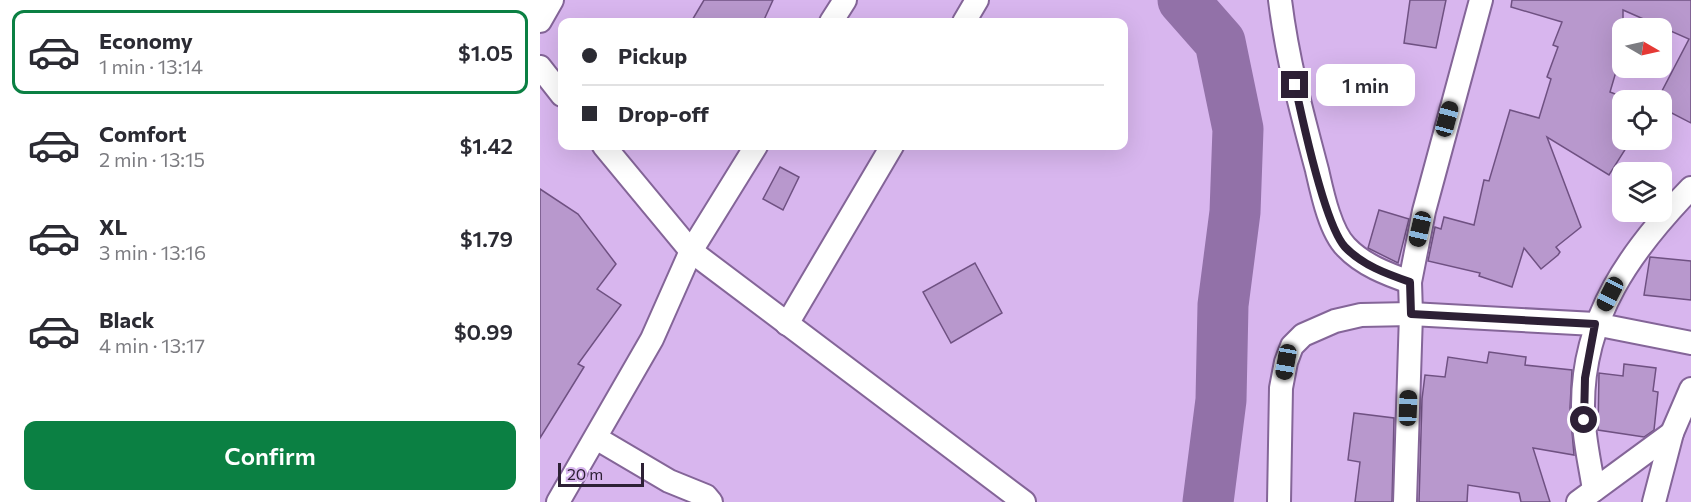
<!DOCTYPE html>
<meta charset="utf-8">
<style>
body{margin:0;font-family:Commissioner,sans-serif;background:#f2f2f3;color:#2b2b33;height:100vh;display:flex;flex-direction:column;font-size:22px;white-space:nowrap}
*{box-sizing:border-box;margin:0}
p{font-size:20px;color:#7c7c81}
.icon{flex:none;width:33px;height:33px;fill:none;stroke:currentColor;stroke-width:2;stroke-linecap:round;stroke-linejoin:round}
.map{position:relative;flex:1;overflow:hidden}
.drawer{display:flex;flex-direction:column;background:#fff;width:540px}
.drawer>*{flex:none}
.hud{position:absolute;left:18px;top:18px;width:570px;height:132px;border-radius:12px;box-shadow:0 6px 24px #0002;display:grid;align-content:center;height:132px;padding:0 24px;background:#fff}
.needle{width:39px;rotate:99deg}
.controls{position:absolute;left:1072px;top:18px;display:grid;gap:12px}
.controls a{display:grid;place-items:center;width:60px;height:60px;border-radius:12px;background:#fff;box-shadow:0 6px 24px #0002;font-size:30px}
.scale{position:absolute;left:18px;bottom:15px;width:86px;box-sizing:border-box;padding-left:6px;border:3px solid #2d2035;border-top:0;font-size:16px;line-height:21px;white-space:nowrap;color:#2d2035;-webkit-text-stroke:4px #d8b6ee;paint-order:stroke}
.end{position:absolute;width:27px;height:27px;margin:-14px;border:8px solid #2d2035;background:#fff;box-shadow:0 0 0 3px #fff}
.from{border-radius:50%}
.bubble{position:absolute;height:42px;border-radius:12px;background:#fff;box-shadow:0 6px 24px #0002;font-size:20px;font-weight:600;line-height:42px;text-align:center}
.car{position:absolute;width:18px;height:36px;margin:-18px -9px;border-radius:8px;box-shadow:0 0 4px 2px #0007;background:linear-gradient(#222 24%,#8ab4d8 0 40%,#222 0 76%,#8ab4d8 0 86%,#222 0)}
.hud b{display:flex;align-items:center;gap:21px;height:57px;font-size:22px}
.hud b+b{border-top:2px solid #e1e1e2}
.hud i{width:15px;height:15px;background:#2b2b33}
ul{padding:10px 0 0;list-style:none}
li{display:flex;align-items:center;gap:18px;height:84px;margin:0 12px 9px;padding:0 12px;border:3px solid transparent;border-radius:12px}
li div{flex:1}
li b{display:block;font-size:22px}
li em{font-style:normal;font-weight:600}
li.active{border-color:#0b8043}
li>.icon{width:54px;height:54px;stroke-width:1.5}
.button{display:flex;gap:12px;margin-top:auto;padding:12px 24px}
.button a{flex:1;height:69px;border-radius:12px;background:#0b8043;color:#fff;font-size:24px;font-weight:600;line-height:69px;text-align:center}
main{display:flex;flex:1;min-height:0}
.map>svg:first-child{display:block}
</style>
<main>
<section class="drawer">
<ul>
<li class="active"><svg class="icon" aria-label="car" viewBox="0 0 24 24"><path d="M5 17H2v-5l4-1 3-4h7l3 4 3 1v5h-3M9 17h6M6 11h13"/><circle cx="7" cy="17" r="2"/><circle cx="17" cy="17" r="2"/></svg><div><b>Economy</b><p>1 min · 13:14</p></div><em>$1.05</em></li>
<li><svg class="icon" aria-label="car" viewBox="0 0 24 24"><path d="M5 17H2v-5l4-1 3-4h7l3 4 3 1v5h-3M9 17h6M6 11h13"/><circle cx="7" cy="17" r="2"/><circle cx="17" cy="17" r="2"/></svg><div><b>Comfort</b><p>2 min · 13:15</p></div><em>$1.42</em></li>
<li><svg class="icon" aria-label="car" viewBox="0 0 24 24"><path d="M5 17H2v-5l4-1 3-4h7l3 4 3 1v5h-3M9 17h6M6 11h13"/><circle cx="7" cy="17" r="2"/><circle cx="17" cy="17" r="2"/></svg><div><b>XL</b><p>3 min · 13:16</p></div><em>$1.79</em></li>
<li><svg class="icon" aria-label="car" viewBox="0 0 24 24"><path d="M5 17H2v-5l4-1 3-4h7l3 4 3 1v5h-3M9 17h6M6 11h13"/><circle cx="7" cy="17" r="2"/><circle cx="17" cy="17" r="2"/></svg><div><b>Black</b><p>4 min · 13:17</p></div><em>$0.99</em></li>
</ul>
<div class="button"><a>Confirm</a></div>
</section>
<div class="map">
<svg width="1151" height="502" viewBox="0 0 1151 502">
<rect width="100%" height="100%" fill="#d8b6ee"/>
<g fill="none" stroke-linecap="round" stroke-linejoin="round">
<path stroke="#9271a8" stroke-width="51" d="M 643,0 L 680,42 L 698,129 L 695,212 L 683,305 L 681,400 L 668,502"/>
</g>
<g fill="#b898cd" stroke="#6f5182" stroke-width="1.5">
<path d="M 164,0 L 233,0 L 223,22 L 151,22 Z"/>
<path d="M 870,0 L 906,0 L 896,48 L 864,43 Z"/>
<path d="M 972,0 L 1151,0 L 1151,123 L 1122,108 L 1122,91 L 1149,39 L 1083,10 L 1083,48 L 1070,92 L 1083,97 L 1083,141 L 1088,145 L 1069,175 L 1007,137 L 1041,227 L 1016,247 L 1020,252 L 1018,255 L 1001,269 L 984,248 L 972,287 L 939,276 L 940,273 L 888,261 L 895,227 L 901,229 L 904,217 L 934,225 L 944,180 L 949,181 L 970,110 L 999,118 L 1011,79 L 1007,77 L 1018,47 L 1013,45 L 1022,22 L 971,7 Z"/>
<path d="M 240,167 L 259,177 L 243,210 L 223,199 Z"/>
<path d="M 0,189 L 38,214 L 76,264 L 57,289 L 81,305 L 38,364 L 44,367 L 0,438 Z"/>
<path d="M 839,210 L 869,219 L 858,263 L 828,248 Z"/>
<path d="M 1110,257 L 1151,261 L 1151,300 L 1104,295 Z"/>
<path d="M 435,263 L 462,313 L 411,343 L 383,292 Z"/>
<path d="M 949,352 L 986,357 L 985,365 L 1032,370 L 1030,408 L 1034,455 L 993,448 L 1010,502 L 981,502 L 979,493 L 928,485 L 927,502 L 879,502 L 882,399 L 885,375 L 905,377 L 908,357 L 947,363 Z"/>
<path d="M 1084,364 L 1116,368 L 1113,391 L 1118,392 L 1114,430 L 1104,437 L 1058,430 L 1059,373 L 1083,376 Z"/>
<path d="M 814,413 L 854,418 L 852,502 L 815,502 L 820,462 L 808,460 Z"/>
</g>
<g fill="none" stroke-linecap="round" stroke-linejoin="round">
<g stroke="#846598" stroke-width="26">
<g id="minor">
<path d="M 740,0 C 747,58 762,114 777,170 C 782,192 790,231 806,247 C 823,265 847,274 870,282"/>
<path d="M 0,21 L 12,0"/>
<path d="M 291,22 L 305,0"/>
<path d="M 424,22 L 437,0"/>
<path d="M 0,67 L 22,95"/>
<path d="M 64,146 L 151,251 L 484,502"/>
<path d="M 247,324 L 352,146"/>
<path d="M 56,438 L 129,481 L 166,496 L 171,502"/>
<path d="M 1054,490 C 1050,463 1043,436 1043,408 C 1042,317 1091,250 1151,188"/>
<path d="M 18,502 L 112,339 L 151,251 L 216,146"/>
<path d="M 739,502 L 741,388 L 746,362 L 752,346 L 763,335 L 795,321 L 821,315 L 871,314 L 1055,324 L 1151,343"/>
<path d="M 865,502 L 871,314 L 870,282 L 884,211 L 941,0"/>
<path d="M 1038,502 L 1132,433"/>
<path d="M 1114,502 L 1132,433 L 1151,389"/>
</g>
</g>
<use href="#minor" stroke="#fff" stroke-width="22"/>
</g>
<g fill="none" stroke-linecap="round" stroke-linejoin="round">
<path stroke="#2d2035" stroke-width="8" d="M 755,85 C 762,118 785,225 805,247 C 822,265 847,274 870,282 L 871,314 L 1055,324 L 1045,378 L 1044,420"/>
</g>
</svg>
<div class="controls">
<a><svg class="needle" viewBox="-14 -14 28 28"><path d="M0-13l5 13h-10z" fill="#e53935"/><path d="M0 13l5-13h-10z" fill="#7c7c81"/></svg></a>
<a><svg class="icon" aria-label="locate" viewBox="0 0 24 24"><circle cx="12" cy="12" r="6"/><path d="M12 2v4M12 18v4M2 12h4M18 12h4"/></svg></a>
<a><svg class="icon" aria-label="layers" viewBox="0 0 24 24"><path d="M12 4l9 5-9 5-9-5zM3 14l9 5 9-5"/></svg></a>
</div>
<div class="scale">20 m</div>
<i class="end from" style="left:1044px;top:420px"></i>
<i class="end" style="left:755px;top:85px"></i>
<div class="bubble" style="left:776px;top:64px;width:99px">1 min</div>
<i class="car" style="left:907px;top:119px;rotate:15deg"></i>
<i class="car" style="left:880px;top:229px;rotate:193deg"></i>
<i class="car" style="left:1070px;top:294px;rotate:207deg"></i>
<i class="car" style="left:746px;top:362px;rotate:190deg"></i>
<i class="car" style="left:868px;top:408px;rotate:2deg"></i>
<div class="hud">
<b><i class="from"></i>Pickup</b>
<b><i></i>Drop-off</b>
</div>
</div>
</main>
